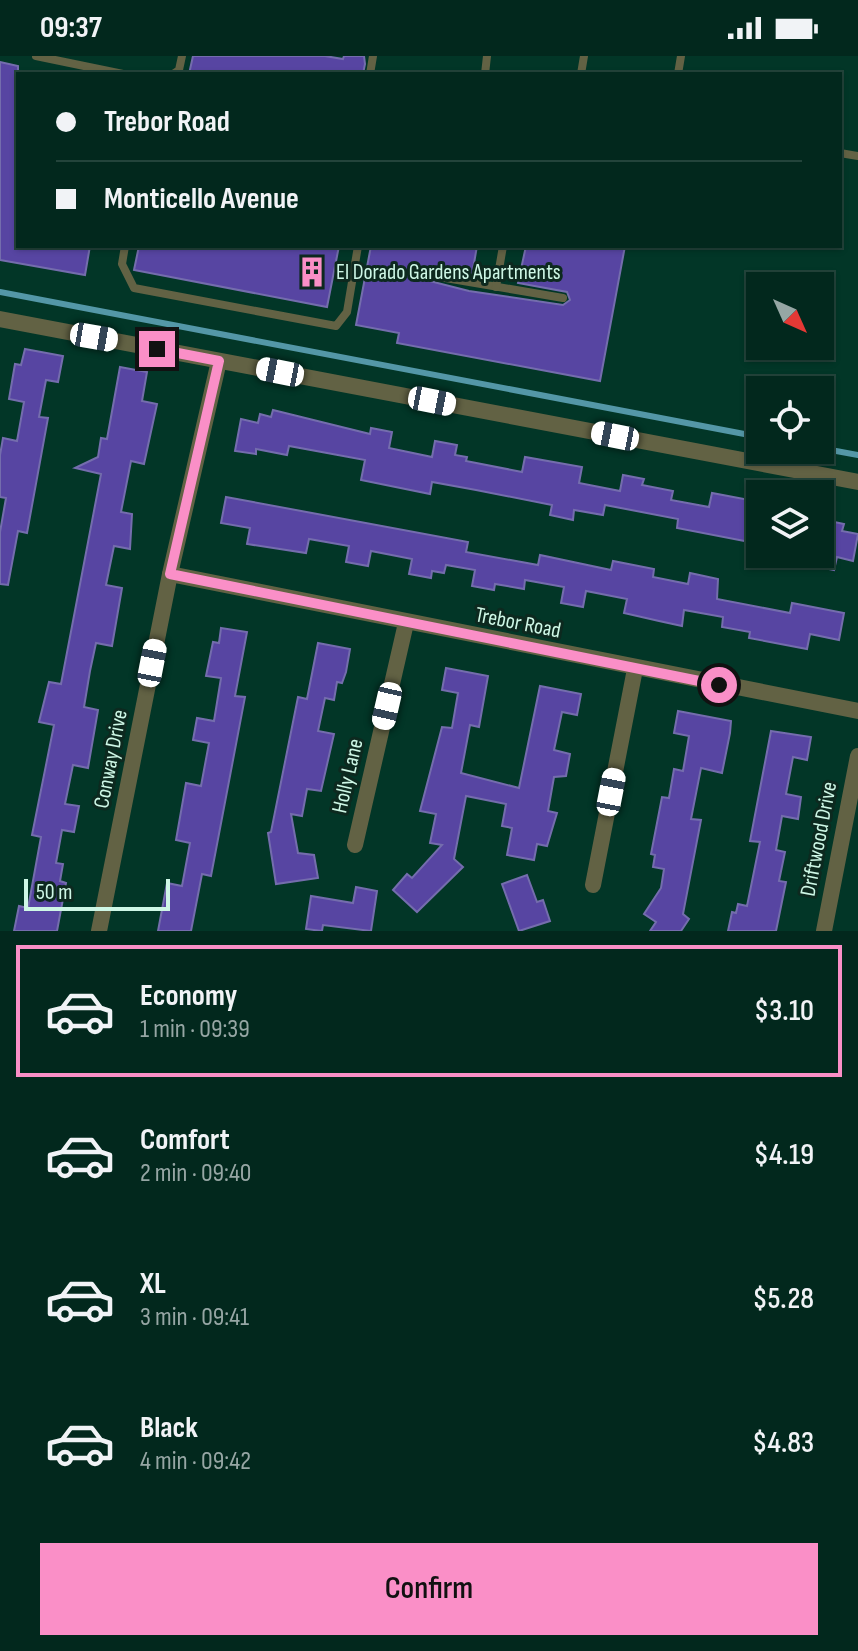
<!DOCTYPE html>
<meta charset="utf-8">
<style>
body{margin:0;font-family:"Sofia Sans Condensed",sans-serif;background:#10342a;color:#f1f3f6;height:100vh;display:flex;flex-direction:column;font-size:30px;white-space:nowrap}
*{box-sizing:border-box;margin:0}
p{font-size:26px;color:#96a6a4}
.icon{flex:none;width:44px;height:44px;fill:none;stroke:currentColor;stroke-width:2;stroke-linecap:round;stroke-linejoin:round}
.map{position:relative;height:875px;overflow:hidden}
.side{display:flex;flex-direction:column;background:#02281d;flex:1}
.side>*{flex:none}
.banner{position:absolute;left:16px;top:16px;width:826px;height:176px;border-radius:0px;box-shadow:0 2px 6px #0004,0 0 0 2px #23443b;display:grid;align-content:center;height:176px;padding:0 40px;background:#02281d}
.needle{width:52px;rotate:135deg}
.tools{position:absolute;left:746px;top:216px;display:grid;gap:16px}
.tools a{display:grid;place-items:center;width:88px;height:88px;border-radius:0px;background:#02281d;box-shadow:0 2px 6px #0004,0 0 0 2px #23443b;font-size:40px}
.scale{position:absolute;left:24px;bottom:20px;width:146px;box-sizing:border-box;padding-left:8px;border:4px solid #cef7e6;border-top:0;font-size:22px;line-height:28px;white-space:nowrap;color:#cef7e6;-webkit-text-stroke:6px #0d291f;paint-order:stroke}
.end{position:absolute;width:36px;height:36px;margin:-18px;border:10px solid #fa8fc7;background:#111;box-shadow:0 0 0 4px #111}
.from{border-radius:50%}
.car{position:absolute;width:24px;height:48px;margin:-24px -12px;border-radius:10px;box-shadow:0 0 6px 2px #0007;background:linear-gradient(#fff 24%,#345 0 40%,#fff 0 76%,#345 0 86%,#fff 0)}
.banner b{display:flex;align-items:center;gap:28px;height:76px;font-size:30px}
.banner b+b{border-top:2px solid #23443b}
.banner i{width:20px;height:20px;background:#f1f3f6}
ul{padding:14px 0 0;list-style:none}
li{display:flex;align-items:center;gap:24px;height:132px;margin:0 16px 12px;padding:0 24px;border:4px solid transparent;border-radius:0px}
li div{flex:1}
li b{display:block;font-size:30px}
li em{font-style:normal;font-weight:600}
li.selected{border-color:#fa8fc7}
li>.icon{width:72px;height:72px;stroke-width:1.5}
.button{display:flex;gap:16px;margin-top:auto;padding:16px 40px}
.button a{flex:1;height:92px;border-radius:0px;background:#fa8fc7;color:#111;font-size:32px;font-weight:600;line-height:92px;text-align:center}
.status{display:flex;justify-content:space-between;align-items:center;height:56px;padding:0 40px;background:#02281d;direction:ltr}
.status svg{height:22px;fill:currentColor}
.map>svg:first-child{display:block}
</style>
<div class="status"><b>09:37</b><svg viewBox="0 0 49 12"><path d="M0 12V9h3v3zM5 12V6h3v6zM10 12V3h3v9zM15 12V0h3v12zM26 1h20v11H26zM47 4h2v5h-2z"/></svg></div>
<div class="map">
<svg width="858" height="875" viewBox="0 0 858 875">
<rect width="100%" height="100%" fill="#023627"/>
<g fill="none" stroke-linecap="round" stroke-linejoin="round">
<g stroke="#5497a7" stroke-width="6">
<path d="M 0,236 L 760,381"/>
<path d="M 820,392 L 858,399"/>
</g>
</g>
<g fill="#5745a2" stroke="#746dad" stroke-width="2">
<path d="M 193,0 L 325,0 L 343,3 L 344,0 L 364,0 L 365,8 L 363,18 L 189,18 Z"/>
<path d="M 0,6 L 18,10 L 18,190 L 90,190 L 85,219 L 0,204 Z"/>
<path d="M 139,190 L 339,190 L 327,251 L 134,214 Z"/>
<path d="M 371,190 L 477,190 L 472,219 L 416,210 L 410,213 L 410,220 L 469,235 L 563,249 L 570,244 L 567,236 L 518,227 L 526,190 L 625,190 L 600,325 L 397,287 L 399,277 L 356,269 Z"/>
<path d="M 25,293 L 63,300 L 58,326 L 46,324 L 39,361 L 48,362 L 27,477 L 18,475 L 8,529 L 0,528 L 0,476 L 6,442 L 0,441 L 0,399 L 3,382 L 17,385 L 24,346 L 9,343 L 15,308 L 21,309 Z"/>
<path d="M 120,311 L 147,316 L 142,345 L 157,348 L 144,408 L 131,405 L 121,456 L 132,458 L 130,493 L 114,490 L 106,529 L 122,532 L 112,590 L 96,587 L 90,615 L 84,651 L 98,654 L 88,712 L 73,709 L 65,748 L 79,750 L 74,776 L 62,774 L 56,807 L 63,808 L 60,825 L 66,827 L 57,875 L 14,875 L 19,850 L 28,852 L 41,781 L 32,779 L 54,669 L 39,666 L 49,626 L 61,628 L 101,418 L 75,412 L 98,401 L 101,382 L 107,383 Z"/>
<path d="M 273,354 L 370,378 L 371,372 L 392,376 L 389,392 L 432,401 L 435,385 L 457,389 L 455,399 L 467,401 L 466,405 L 522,416 L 525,401 L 582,411 L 579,427 L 620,435 L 623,419 L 644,423 L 642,429 L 673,435 L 671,444 L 709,451 L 712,437 L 760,446 L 760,488 L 677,472 L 678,463 L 605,449 L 603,459 L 574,454 L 573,464 L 550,459 L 552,449 L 476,434 L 432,426 L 430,438 L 361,424 L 365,404 L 289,390 L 287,399 L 256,393 L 256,398 L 235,395 L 241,363 L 258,367 L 260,358 L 271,361 Z"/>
<path d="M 226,441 L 468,486 L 466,496 L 538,509 L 540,499 L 611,514 L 613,505 L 654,513 L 653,521 L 688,528 L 690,517 L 718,523 L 717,543 L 790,557 L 792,547 L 844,557 L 839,584 L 810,578 L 807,593 L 749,582 L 750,576 L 722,571 L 723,561 L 684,554 L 682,570 L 659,565 L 624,557 L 627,543 L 586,535 L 583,551 L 561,547 L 564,531 L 525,524 L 524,533 L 495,528 L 494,534 L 472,530 L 475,514 L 446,509 L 444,517 L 432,515 L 431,522 L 409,518 L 412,503 L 371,495 L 368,510 L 346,506 L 349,490 L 309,483 L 306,497 L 247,488 L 250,472 L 221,467 Z"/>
<path d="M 820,463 L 844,468 L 842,475 L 858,478 L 853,505 L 837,501 L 834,514 L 789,505 L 790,498 L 820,498 Z"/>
<path d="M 221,572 L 247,576 L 235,640 L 245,641 L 211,820 L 202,818 L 191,875 L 158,875 L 167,827 L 182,830 L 190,787 L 176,784 L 186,727 L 201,730 L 209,687 L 193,684 L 197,662 L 214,665 L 221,622 L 206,620 L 213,586 L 219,587 Z"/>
<path d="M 318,587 L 350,593 L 346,616 L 342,627 L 337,626 L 334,644 L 325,642 L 318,675 L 334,678 L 321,735 L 307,733 L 302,760 L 291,758 L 298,797 L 314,799 L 318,822 L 276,828 L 268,777 L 271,776 L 298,641 L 307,643 Z"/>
<path d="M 446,612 L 488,620 L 479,671 L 470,669 L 461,717 L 519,732 L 540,630 L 581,638 L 577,659 L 562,656 L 554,694 L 570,698 L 566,720 L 554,721 L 548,755 L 557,757 L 547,790 L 537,788 L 534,804 L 507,799 L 512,772 L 502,770 L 506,748 L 466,740 L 454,803 L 463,811 L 417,856 L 393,834 L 407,818 L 412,822 L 442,789 L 430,787 L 436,758 L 420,755 L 442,671 L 452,672 L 458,637 L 442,634 Z"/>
<path d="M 678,655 L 731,665 L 730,677 L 722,717 L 701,712 L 691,763 L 701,764 L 683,858 L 689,863 L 681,875 L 650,875 L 656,866 L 644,858 L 661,832 L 664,813 L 653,811 L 655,799 L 651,798 L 662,741 L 669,742 L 674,713 L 683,715 L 689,680 L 674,677 Z"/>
<path d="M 771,675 L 811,681 L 807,704 L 793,701 L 786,738 L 801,741 L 798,763 L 782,760 L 776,794 L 785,796 L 779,825 L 786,826 L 776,875 L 728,875 L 732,856 L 736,857 L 738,848 L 747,850 L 760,786 L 750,785 Z"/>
<path d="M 527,819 L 537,846 L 543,844 L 550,865 L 519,875 L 502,828 Z"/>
<path d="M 356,831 L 377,835 L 371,875 L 323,869 L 322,875 L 306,873 L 311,840 L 353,847 Z"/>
</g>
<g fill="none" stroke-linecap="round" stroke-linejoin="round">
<g stroke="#626244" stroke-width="8">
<path d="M 36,0 L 123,18"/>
<path d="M 173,18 L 179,14 L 182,0"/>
<path d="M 370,18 L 373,0"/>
<path d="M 485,18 L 487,0"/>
<path d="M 581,18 L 584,0"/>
<path d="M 678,18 L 681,0"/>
<path d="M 840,97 L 858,100"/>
<path d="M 125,190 L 122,208 L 134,232 L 336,270 L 347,256 L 358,190"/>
<path d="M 416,217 L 563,242"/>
<path d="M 496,231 L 503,190"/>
</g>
<g stroke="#626244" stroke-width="16">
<path d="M 0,263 L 858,426"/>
<path d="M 170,518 L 858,655"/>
<path d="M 355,789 L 406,567"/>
<path d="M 593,829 L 635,613"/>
<path d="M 99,875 L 170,518 L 219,305"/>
<path d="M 824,875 L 858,700"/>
</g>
</g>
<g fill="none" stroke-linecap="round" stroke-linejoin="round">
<path stroke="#fa8fc7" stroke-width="10" d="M 157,293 L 219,305 L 170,518 L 719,629"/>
</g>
<defs>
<g id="building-bare" transform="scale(2.4)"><path d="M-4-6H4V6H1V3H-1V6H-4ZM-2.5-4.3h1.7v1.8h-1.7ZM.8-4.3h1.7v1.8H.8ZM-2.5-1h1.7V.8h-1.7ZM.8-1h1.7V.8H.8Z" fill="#fa8fc7" stroke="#0d291f" stroke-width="2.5" paint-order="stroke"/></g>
</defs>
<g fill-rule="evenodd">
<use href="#building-bare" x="312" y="216"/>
</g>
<g text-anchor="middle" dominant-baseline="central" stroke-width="6" stroke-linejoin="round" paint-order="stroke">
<g font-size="22" fill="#cef7e6" stroke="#0d291f" text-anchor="start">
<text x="336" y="216">El Dorado Gardens Apartments</text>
</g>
<g font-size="22" fill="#cef7e6" stroke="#0d291f">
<text transform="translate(518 567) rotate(11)">Trebor Road</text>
<text transform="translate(111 703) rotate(-79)">Conway Drive</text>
<text transform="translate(348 720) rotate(-77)">Holly Lane</text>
<text transform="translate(819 783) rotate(-79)">Driftwood Drive</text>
</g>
</g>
</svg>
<div class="tools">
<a><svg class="needle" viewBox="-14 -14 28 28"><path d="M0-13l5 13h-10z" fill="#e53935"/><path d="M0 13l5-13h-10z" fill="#96a6a4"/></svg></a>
<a><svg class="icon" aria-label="locate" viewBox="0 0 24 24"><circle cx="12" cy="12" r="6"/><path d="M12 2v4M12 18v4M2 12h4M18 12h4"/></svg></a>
<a><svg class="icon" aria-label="layers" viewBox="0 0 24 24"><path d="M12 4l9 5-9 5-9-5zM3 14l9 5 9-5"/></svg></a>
</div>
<div class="scale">50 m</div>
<i class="end from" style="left:719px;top:629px"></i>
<i class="end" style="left:157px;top:293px"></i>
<i class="car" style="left:94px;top:281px;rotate:100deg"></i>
<i class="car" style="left:280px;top:316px;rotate:281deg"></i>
<i class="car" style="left:432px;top:345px;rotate:101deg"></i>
<i class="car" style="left:615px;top:380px;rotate:281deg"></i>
<i class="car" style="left:152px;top:607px;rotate:11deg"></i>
<i class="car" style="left:387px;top:650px;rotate:193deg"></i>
<i class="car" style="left:611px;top:736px;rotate:11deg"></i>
<div class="banner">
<b><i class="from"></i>Trebor Road</b>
<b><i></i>Monticello Avenue</b>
</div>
</div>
<section class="side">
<ul>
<li class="selected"><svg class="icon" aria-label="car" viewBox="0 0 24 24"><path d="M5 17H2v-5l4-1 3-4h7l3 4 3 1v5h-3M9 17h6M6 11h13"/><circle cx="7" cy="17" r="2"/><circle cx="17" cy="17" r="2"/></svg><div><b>Economy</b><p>1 min · 09:39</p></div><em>$3.10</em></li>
<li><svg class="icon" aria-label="car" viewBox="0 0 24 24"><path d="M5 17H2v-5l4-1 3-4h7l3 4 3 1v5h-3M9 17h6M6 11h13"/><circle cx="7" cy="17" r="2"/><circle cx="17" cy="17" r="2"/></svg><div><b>Comfort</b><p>2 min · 09:40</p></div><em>$4.19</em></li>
<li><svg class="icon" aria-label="car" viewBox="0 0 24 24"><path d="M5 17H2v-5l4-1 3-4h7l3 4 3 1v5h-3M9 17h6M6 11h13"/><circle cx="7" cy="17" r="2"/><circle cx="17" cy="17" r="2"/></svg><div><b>XL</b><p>3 min · 09:41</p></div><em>$5.28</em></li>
<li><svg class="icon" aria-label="car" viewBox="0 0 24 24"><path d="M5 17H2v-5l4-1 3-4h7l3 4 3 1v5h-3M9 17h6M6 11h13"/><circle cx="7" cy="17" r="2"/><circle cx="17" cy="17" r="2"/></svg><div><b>Black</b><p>4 min · 09:42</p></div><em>$4.83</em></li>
</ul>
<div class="button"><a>Confirm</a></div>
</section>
